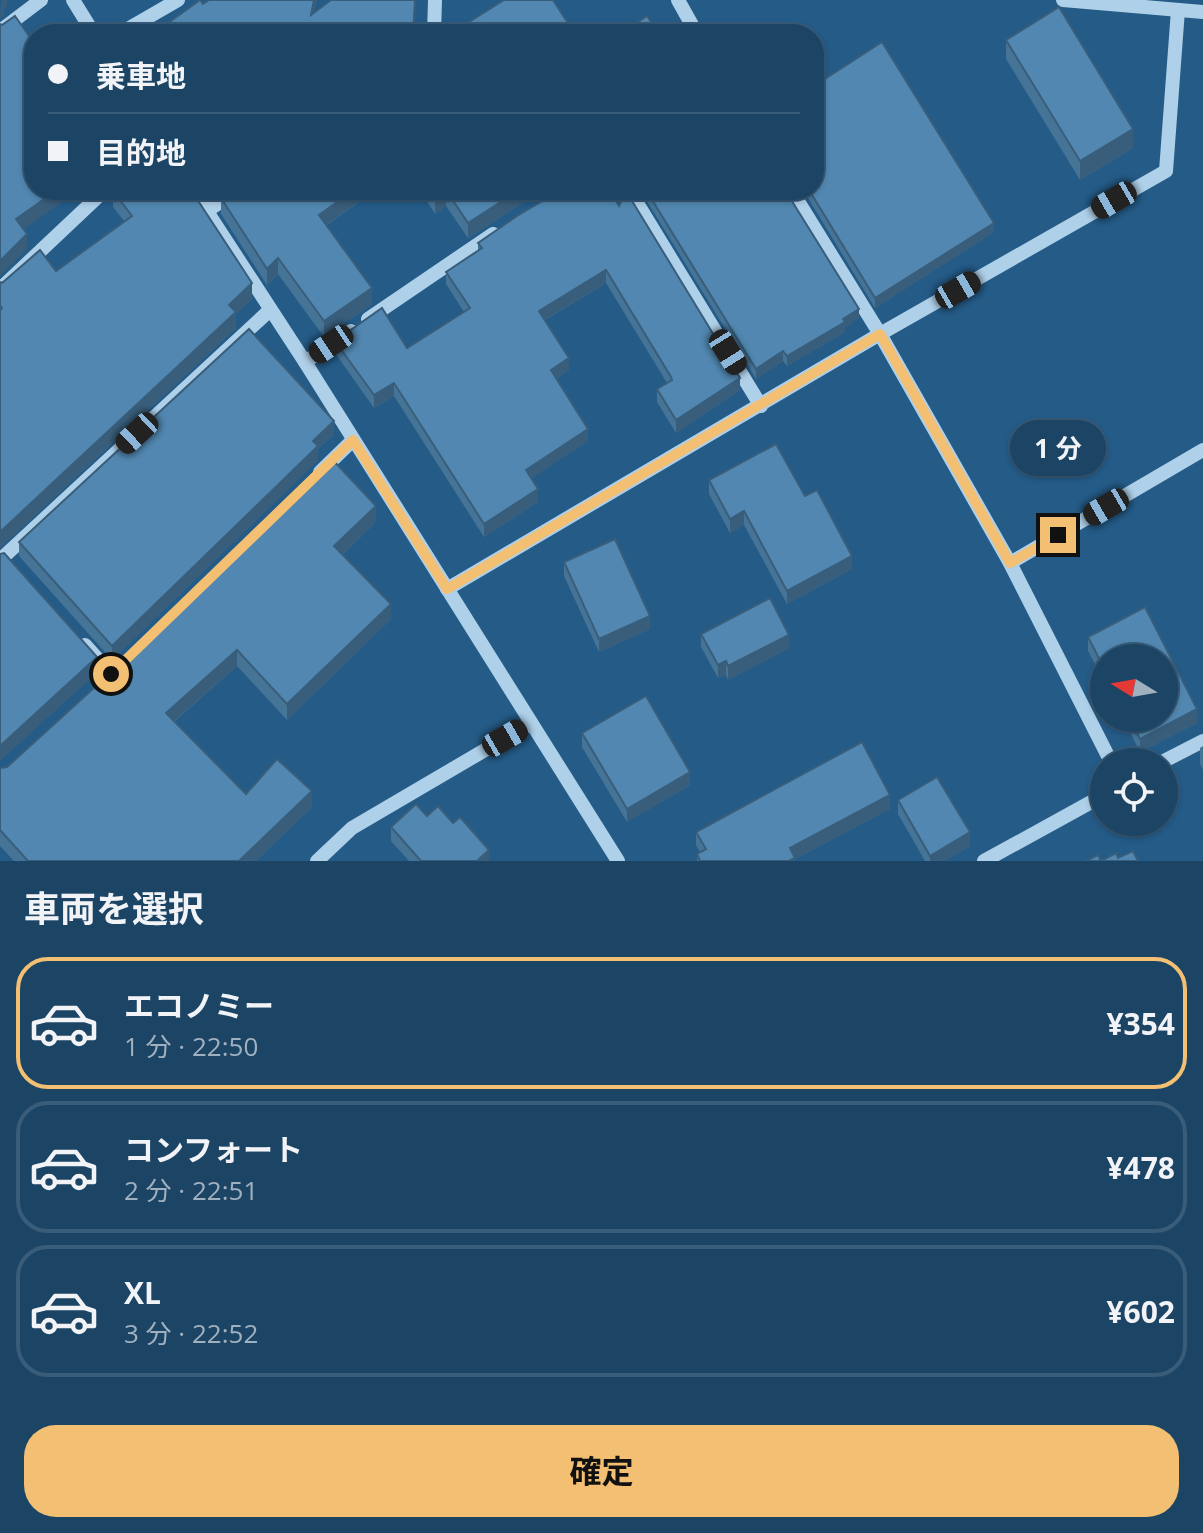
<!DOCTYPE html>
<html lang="ja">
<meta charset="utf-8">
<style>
body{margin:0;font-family:"Open Sans","Noto Sans JP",sans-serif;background:#284e6e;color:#f1f3f6;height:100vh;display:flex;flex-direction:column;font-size:30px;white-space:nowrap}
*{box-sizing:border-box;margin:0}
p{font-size:26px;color:#a0b0bf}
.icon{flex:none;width:44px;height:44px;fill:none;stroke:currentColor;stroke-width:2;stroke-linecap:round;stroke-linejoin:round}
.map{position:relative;height:861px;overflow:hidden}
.drawer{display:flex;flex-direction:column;background:#1b4465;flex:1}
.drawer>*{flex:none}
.banner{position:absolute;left:24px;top:24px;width:800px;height:176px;border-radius:32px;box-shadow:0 2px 6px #0004,0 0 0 2px #395c79;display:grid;align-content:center;height:176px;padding:0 24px;background:#1b4465}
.needle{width:52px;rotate:281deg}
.fabs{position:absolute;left:1090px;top:644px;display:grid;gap:16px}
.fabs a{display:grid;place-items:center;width:88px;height:88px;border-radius:50%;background:#1b4465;box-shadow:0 2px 6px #0004,0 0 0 2px #395c79;font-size:40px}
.end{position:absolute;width:36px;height:36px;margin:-18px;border:10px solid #f3bf73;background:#111;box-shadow:0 0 0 4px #111}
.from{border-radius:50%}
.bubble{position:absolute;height:56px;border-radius:28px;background:#1b4465;box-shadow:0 2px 6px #0004,0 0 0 2px #395c79;font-size:26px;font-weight:700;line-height:56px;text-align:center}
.car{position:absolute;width:24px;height:48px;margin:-24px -12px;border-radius:10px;box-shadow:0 0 6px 2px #0007;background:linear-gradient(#222 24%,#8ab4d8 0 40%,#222 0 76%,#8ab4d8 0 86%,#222 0)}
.banner b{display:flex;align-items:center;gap:28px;height:76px;font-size:30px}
.banner b+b{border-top:2px solid #395c79}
.banner i{width:20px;height:20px;background:#f1f3f6}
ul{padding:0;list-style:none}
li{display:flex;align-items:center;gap:24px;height:132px;margin:0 16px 12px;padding:0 8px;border:4px solid #395c79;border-radius:32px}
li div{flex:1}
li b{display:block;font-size:30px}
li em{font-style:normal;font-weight:700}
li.selected{border-color:#f3bf73}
li>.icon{width:72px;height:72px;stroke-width:1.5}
h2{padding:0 24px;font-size:36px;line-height:96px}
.primary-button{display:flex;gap:16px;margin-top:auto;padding:16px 24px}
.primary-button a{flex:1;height:92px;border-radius:32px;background:#f3bf73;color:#111;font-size:32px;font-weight:700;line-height:92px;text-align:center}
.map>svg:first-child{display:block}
</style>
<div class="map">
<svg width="1203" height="861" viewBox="0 0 1203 861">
<rect width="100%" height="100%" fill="#245b87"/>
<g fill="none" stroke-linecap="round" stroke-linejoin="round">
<g stroke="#afd0e9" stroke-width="14">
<path d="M 73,0 L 94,34"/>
<path d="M 678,0 L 697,34"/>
<path d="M 1063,0 L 1203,12"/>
<path d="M 0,31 L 41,0"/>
<path d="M 119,34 L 178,0"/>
<path d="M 434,34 L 435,0"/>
<path d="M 193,190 L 305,362 L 618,861"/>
<path d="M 629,190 L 761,406"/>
<path d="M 791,190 L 880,334 L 1010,563 L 1111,762"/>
<path d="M 207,211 L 238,190"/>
<path d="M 0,289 L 105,190"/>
<path d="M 368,319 L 493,234"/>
<path d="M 305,362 L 351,331"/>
<path d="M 320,472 L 353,440"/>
<path d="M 0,560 L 270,310"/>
<path d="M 1010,563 L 1203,450"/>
<path d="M 447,589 L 880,334 L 1166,171 L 1178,10"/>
<path d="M 85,645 L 111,674"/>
<path d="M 1162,762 L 1203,741"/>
<path d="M 317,861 L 352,828 L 531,723"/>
<path d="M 984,861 L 1104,795"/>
</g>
</g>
<g fill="#467497">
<path d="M 1006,40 L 1133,148 L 1080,180 L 1006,59 Z"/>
<path d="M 232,190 L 376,190 L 327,225 L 372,304 L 324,337 L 278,274 L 267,285 L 221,214 L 221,198 Z"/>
<path d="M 420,190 L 543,190 L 468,238 L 446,206 L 435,214 Z"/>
<path d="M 561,190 L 740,390 L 676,433 L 657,402 L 657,389 L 667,383 L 606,283 L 545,320 L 569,370 L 556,379 L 588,441 L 531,478 L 538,502 L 484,537 L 394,396 L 374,408 L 335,353 L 335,341 L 407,348 L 464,312 L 446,284 L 446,272 L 478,250 L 478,243 Z"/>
<path d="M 640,190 L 785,190 L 859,318 L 845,327 L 845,332 L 787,366 L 783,361 L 756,379 Z"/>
<path d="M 803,190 L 814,190 L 994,232 L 875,308 Z"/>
<path d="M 113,191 L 252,299 L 236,314 L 236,328 L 0,548 L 0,282 L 56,271 L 124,221 L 113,207 Z"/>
<path d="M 334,435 L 318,449 L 318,460 L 112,660 L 19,556 L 19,542 Z"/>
<path d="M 709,480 L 805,496 L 852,569 L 787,604 L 744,525 L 730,533 L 709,494 Z"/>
<path d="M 376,522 L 342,555 L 391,619 L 287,720 L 237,666 L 175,721 L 246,794 L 312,807 L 256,861 L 14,861 L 0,846 L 0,768 L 7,767 Z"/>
<path d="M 564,562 L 650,629 L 599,652 L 564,576 Z"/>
<path d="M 701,634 L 789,648 L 728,680 L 726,675 L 718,678 L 701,647 Z"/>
<path d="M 1088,637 L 1197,723 L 1140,752 L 1123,718 L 1164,718 L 1104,658 L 1104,681 L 1088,651 Z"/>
<path d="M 582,733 L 690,785 L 627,822 L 582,747 Z"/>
<path d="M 1203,746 L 1203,770 L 1200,764 L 1200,748 Z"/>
<path d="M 898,800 L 970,846 L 944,861 L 925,861 L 898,814 Z"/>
<path d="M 890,809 L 795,859 L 795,861 L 697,861 L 697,854 L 700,852 L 696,845 L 696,832 Z"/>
<path d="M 427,816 L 453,823 L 489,861 L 409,861 L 391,841 L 391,827 Z"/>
</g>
<g fill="#395e7b">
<path d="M 1,0 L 7,0 L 7,6 L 4,9 L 4,16 L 0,19 Z"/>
<path d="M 314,0 L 317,0 L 311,31 L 311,15 Z"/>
<path d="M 1133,129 L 1133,148 L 1080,180 L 1080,161 Z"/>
<path d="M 57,190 L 79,190 L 16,235 L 16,219 Z"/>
<path d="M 210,190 L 220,190 L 210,197 Z"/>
<path d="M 354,190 L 376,190 L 319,230 L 319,215 Z"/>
<path d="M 446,190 L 446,206 L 435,214 L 435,198 Z"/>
<path d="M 519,190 L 543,190 L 468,238 L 468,223 Z"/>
<path d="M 994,223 L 994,232 L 875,308 L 875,298 Z"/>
<path d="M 27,234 L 27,249 L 0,276 L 0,261 Z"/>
<path d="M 278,258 L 278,274 L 267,285 L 267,269 Z"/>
<path d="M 606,270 L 606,283 L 539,323 L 539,311 Z"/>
<path d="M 252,283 L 252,299 L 236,314 L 236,328 L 0,548 L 0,532 Z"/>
<path d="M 372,288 L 372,304 L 324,337 L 324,321 Z"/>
<path d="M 859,309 L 859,318 L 845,327 L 845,332 L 787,366 L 787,356 Z"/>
<path d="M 783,351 L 783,361 L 756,379 L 756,369 Z"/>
<path d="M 569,358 L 569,370 L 551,382 L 551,370 Z"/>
<path d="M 740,378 L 740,390 L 676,433 L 676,420 Z"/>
<path d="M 394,383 L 394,396 L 374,408 L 374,395 Z"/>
<path d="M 334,421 L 334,435 L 318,449 L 318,460 L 112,660 L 112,646 L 313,441 Z"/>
<path d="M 588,429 L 588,441 L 526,482 L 526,470 Z"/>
<path d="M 538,489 L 538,502 L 484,537 L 484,524 Z"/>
<path d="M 376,506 L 376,522 L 334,562 L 334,546 Z"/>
<path d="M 744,511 L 744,525 L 730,533 L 730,519 Z"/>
<path d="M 852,556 L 852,569 L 787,604 L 787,591 Z"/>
<path d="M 391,604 L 391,619 L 287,720 L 287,704 Z"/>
<path d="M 650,616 L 650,629 L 599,652 L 599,639 Z"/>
<path d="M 789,635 L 789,648 L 728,680 L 728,666 Z"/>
<path d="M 237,650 L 237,666 L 166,728 L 166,713 Z"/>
<path d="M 97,657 L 97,673 L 0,761 L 0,746 Z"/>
<path d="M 726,661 L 726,675 L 718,678 L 718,665 Z"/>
<path d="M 1197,709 L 1197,723 L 1140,752 L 1140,739 Z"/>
<path d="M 690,772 L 690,785 L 627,822 L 627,809 Z"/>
<path d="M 312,791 L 312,807 L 256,861 L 239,861 Z"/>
<path d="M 890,795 L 890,809 L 795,859 L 795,861 L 789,861 L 790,848 Z"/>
<path d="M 970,832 L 970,846 L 944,861 L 930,861 L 930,856 Z"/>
<path d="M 489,850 L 489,861 L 477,861 Z"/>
</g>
<g fill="#5187b0" stroke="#395e7b" stroke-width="2">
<path d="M 200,0 L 203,4 L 209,0 L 314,0 L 311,15 L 331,0 L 415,0 L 413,34 L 153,34 Z"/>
<path d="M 504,0 L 553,0 L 575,34 L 450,34 Z"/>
<path d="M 1059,7 L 1133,129 L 1080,161 L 1006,40 Z"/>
<path d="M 15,16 L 34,43 L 34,190 L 57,190 L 16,219 L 27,234 L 0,261 L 0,24 L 2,25 Z"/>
<path d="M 647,16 L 659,34 L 620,34 Z"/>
<path d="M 882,42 L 994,223 L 875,298 L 809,190 L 814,190 L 814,86 Z"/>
<path d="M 114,190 L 191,190 L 252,283 L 229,305 L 236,312 L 0,532 L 0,310 L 2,308 L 0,305 L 0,282 L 2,283 L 40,250 L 56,271 L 132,216 L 113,191 Z"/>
<path d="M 232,190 L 354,190 L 319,215 L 372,288 L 324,321 L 278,258 L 267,269 L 221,198 Z"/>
<path d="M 430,190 L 519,190 L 468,223 L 446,190 L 435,198 Z"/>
<path d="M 561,190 L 609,190 L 619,206 L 626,191 L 740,378 L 676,420 L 657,389 L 672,380 L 671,377 L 606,270 L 539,311 L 569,358 L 551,370 L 588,429 L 526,470 L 538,489 L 484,524 L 394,383 L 374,395 L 335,341 L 382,308 L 407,348 L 470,308 L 446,272 L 482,248 L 478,243 L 517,216 Z"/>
<path d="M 646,190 L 785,190 L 859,309 L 843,319 L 845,322 L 787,356 L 783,351 L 756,369 Z"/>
<path d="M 249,329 L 334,421 L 313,441 L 318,446 L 112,646 L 19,542 Z"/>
<path d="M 776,444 L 805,496 L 817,490 L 852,556 L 787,591 L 744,511 L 730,519 L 709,480 Z"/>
<path d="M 332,459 L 376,506 L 334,546 L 391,604 L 287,704 L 237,650 L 166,713 L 246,794 L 277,759 L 312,791 L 239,861 L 28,861 L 0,830 L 0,768 L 7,767 L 118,666 Z"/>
<path d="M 615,539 L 650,616 L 599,639 L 564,562 Z"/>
<path d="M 4,553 L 97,657 L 0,746 L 0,554 Z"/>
<path d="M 770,598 L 789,635 L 728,666 L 726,661 L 718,665 L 701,634 Z"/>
<path d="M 1145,607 L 1197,709 L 1140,739 L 1129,718 L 1164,718 L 1164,658 L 1104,658 L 1104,668 L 1088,637 Z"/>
<path d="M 646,696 L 690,772 L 627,809 L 582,733 Z"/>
<path d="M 862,742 L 890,795 L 790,848 L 795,858 L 789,861 L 700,861 L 697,854 L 706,849 L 696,832 Z"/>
<path d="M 937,777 L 970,832 L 930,856 L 898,800 Z"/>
<path d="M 416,804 L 427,816 L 438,806 L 453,823 L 460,817 L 489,850 L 477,861 L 421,861 L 391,827 Z"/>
<path d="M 1133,851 L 1138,861 L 1086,861 L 1098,855 L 1101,861 L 1116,853 L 1118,858 Z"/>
</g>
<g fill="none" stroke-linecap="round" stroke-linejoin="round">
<path stroke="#f3bf73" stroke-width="10" d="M 111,674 L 353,440 L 447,589 L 880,334 L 1010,563 L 1058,535"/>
</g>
</svg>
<div class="fabs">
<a><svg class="needle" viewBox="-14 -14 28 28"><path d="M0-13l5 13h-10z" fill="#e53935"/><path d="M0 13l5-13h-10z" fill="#a0b0bf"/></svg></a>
<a><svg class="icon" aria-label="locate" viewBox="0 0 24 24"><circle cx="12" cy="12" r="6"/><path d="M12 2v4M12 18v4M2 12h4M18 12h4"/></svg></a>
</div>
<i class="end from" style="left:111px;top:674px"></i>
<i class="end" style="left:1058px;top:535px"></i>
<div class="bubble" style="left:1010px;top:420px;width:96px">1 分</div>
<i class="car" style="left:1114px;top:200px;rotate:240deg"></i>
<i class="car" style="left:958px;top:290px;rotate:60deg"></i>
<i class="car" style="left:331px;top:344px;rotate:236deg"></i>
<i class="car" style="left:728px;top:352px;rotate:148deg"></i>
<i class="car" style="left:137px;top:433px;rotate:227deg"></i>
<i class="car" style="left:1106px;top:507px;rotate:240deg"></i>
<i class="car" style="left:505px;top:738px;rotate:60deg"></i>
<div class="banner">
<b><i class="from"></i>乗車地</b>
<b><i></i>目的地</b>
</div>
</div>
<section class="drawer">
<h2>車両を選択</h2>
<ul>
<li class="selected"><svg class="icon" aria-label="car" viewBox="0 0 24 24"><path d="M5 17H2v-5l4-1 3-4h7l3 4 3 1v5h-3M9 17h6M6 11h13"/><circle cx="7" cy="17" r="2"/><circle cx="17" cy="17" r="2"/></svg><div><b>エコノミー</b><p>1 分 · 22:50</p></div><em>¥354</em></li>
<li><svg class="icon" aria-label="car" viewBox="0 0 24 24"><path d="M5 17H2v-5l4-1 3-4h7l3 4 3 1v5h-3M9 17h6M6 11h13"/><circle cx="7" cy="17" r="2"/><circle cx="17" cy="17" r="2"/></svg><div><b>コンフォート</b><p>2 分 · 22:51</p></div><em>¥478</em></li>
<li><svg class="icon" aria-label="car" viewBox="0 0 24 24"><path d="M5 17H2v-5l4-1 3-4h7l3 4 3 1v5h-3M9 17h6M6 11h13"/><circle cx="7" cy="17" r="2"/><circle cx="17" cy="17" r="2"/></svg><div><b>XL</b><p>3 分 · 22:52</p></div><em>¥602</em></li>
</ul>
<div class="primary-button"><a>確定</a></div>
</section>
